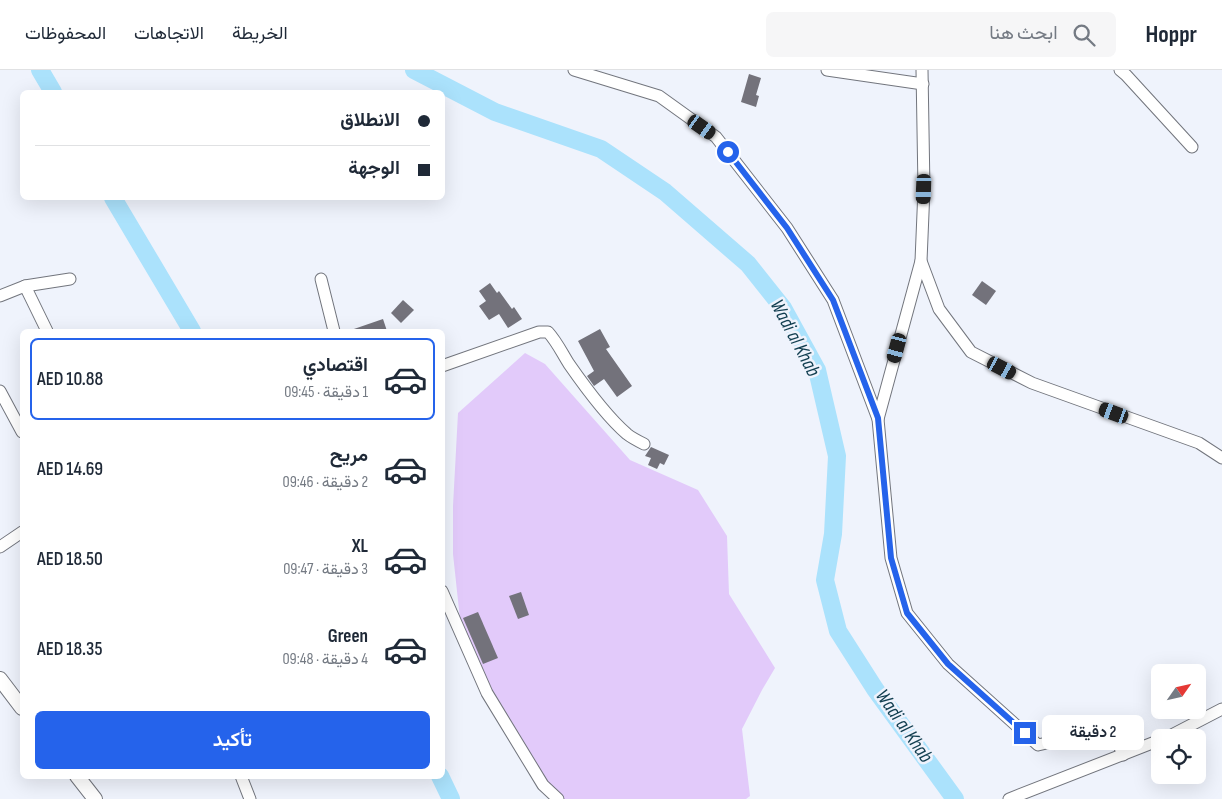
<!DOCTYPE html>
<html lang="ar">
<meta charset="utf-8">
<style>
body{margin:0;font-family:"Sofia Sans Condensed",Vazirmatn,sans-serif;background:#f6f6f7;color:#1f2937;direction:rtl;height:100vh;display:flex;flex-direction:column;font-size:19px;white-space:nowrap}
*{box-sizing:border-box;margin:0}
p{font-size:16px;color:#747a83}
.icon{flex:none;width:28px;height:28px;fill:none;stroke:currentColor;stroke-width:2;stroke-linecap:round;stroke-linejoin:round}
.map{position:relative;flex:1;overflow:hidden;direction:ltr}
.panel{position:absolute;left:20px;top:259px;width:425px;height:450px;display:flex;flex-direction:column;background:#fff;border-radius:8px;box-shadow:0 5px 20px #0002;direction:rtl}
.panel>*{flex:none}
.top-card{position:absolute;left:20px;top:20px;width:425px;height:110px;border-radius:8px;box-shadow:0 5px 20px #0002;direction:rtl;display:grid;align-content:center;height:110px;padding:0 15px;background:#fff}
.needle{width:32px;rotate:56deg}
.controls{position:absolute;left:1151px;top:594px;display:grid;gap:10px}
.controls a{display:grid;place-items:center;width:55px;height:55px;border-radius:8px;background:#fff;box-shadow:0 5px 20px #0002;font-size:25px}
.end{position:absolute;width:22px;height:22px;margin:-11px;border:6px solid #2563eb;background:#fff;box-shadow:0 0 0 2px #fff}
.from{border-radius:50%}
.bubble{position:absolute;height:35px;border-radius:8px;background:#fff;box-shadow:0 5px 20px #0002;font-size:16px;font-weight:600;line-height:35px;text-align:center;direction:rtl}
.car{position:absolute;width:15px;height:30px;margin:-15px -8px;border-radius:6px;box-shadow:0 0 4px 1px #0007;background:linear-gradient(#222 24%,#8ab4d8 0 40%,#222 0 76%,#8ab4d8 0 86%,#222 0)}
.top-card b{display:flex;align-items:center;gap:18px;height:48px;font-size:19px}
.top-card b+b{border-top:1px solid #e0e1e3}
.top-card i{width:12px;height:12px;background:#1f2937}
ul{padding:9px 0 0;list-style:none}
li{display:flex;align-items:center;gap:15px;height:82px;margin:0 10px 8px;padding:0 5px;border:2px solid transparent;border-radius:8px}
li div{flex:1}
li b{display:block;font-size:19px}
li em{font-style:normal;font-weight:600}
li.active{border-color:#2563eb}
li>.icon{width:45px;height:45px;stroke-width:1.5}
.action{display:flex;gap:10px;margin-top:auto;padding:10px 15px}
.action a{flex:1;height:58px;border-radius:8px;background:#2563eb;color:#fff;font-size:20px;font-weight:600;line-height:58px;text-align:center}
header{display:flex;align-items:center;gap:30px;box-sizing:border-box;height:70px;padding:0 25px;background:#fff;border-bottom:1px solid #e0e1e3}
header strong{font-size:24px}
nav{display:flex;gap:28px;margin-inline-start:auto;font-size:18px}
.search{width:350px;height:45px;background:#f6f6f7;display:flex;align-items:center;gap:12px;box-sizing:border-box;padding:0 18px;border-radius:8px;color:#747a83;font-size:19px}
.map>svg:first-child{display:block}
</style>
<header>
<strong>Hoppr</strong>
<div class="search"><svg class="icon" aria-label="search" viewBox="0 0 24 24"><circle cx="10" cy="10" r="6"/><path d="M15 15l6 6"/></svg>ابحث هنا</div>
<nav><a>الخريطة</a><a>الاتجاهات</a><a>المحفوظات</a></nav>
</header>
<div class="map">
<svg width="1222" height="729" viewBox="0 0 1222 729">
<rect width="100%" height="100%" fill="#eff3fc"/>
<path fill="#e2cafa" d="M 525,283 L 545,294 L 630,390 L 698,420 L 727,466 L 729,524 L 775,598 L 762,620 L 742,659 L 750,726 L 746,729 L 554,729 L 483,622 L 460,549 L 453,484 L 453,436 L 458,343 Z"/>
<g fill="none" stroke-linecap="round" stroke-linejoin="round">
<g stroke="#abe2fc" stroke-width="18">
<path d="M 40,0 L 53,22"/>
<path d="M 414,0 L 495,42 L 601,79 L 665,122 L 748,194 L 783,238 L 817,300 L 837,386 L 833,464 L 825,510 L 838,561 L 875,619 L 955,729"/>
<path d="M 113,128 L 192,261"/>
<path d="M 440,706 L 451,729"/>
</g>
</g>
<g fill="#73727b">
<path d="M 749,4 L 761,8 L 756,25 L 759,26 L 756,37 L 741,32 Z"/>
<path d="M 982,211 L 996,221 L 986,235 L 972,225 Z"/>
<path d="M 490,213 L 497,223 L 499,221 L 512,239 L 514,237 L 522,249 L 508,258 L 499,244 L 489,250 L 479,236 L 486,231 L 479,221 Z"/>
<path d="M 403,230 L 414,240 L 401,253 L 391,243 Z"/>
<path d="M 383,249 L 387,261 L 351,261 L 351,260 Z"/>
<path d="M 600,259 L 610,277 L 606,279 L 632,316 L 617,327 L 604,309 L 594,316 L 587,306 L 594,301 L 578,271 Z"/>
<path d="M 651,377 L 669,385 L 664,395 L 660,393 L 657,399 L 648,395 L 651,388 L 645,386 Z"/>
<path d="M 521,522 L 529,545 L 518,549 L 509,526 Z"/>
<path d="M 478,542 L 498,588 L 483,594 L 463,548 Z"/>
</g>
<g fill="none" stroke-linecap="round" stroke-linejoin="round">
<g stroke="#72757d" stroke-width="13">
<g id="minor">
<path d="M 574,0 L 659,26 L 716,67 L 787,158 L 833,230 L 878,349 L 891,488 L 907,543 L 948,594 L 1038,675 L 1112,658 L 1123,685"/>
<path d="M 827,0 L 923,14"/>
<path d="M 922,0 L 924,119 L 921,191 L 939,239 L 971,282 L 1032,313 L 1199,373 L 1222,388"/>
<path d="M 1120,0 L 1126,5 L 1192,77"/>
<path d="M 321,209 L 334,261"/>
<path d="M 25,216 L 47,261"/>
<path d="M 0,226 L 25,216 L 70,209"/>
<path d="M 442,296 L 539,262 L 548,262 C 557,272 562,283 569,294 C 585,317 606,346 627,364 C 632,368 638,371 644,374"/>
<path d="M 0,321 L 22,362"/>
<path d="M 878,349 L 921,191"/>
<path d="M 0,477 L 22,462"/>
<path d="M 442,521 L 487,623 L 543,715 L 558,729"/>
<path d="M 1166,668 L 1222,639"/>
<path d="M 241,706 L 250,729"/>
<path d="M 1009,729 L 1160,670"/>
</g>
</g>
<g stroke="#72757d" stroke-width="16">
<g id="major">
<path d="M 0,609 L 22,638"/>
<path d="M 77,706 L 95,729"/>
</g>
</g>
<use href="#minor" stroke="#fff" stroke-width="11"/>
<use href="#major" stroke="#fff" stroke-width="14"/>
</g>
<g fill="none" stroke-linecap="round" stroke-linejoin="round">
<path stroke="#2563eb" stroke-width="6" d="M 728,82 L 787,158 L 833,230 L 878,348 L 891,488 L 907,543 L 948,594 L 1025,663"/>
</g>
<g text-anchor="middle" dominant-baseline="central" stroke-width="5" stroke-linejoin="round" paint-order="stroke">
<g font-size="20" font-style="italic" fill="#113e50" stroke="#eff3fc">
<text transform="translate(795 268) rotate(62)">Wadi al Khab</text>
<text transform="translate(904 656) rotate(55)">Wadi al Khab</text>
</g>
</g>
</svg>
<div class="controls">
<a><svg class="needle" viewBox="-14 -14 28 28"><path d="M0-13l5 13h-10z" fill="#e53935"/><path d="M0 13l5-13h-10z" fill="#747a83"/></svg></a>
<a><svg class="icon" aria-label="locate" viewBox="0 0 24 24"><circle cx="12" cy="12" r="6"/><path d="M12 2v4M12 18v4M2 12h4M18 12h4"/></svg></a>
</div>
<i class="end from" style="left:728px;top:82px"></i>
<i class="end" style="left:1025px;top:663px"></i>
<div class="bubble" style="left:1042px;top:645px;width:102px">2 دقيقة</div>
<i class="car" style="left:702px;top:57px;rotate:125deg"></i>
<i class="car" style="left:924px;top:119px;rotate:182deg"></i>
<i class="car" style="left:897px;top:278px;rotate:195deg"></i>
<i class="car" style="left:1002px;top:298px;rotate:118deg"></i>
<i class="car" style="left:1114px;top:343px;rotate:290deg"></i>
<div class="top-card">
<b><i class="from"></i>الانطلاق</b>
<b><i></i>الوجهة</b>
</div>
<section class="panel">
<ul>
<li class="active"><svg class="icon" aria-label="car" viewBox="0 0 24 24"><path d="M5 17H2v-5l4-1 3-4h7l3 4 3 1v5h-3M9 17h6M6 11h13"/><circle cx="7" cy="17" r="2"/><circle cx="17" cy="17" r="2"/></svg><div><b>اقتصادي</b><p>1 دقيقة · 09:45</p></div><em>AED 10.88</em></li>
<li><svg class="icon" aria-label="car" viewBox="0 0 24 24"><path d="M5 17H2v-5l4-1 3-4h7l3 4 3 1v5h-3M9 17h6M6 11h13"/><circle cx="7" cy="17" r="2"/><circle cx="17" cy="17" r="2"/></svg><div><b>مريح</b><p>2 دقيقة · 09:46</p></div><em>AED 14.69</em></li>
<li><svg class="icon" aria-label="car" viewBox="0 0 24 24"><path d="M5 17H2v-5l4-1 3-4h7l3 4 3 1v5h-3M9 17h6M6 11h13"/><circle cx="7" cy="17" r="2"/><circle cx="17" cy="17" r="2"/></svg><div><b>XL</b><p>3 دقيقة · 09:47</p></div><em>AED 18.50</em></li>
<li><svg class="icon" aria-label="car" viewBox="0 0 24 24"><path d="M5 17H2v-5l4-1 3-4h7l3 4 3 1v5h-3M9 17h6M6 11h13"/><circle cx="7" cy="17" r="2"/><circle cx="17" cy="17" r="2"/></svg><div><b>Green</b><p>4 دقيقة · 09:48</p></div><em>AED 18.35</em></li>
</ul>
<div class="action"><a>تأكيد</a></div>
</section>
</div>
